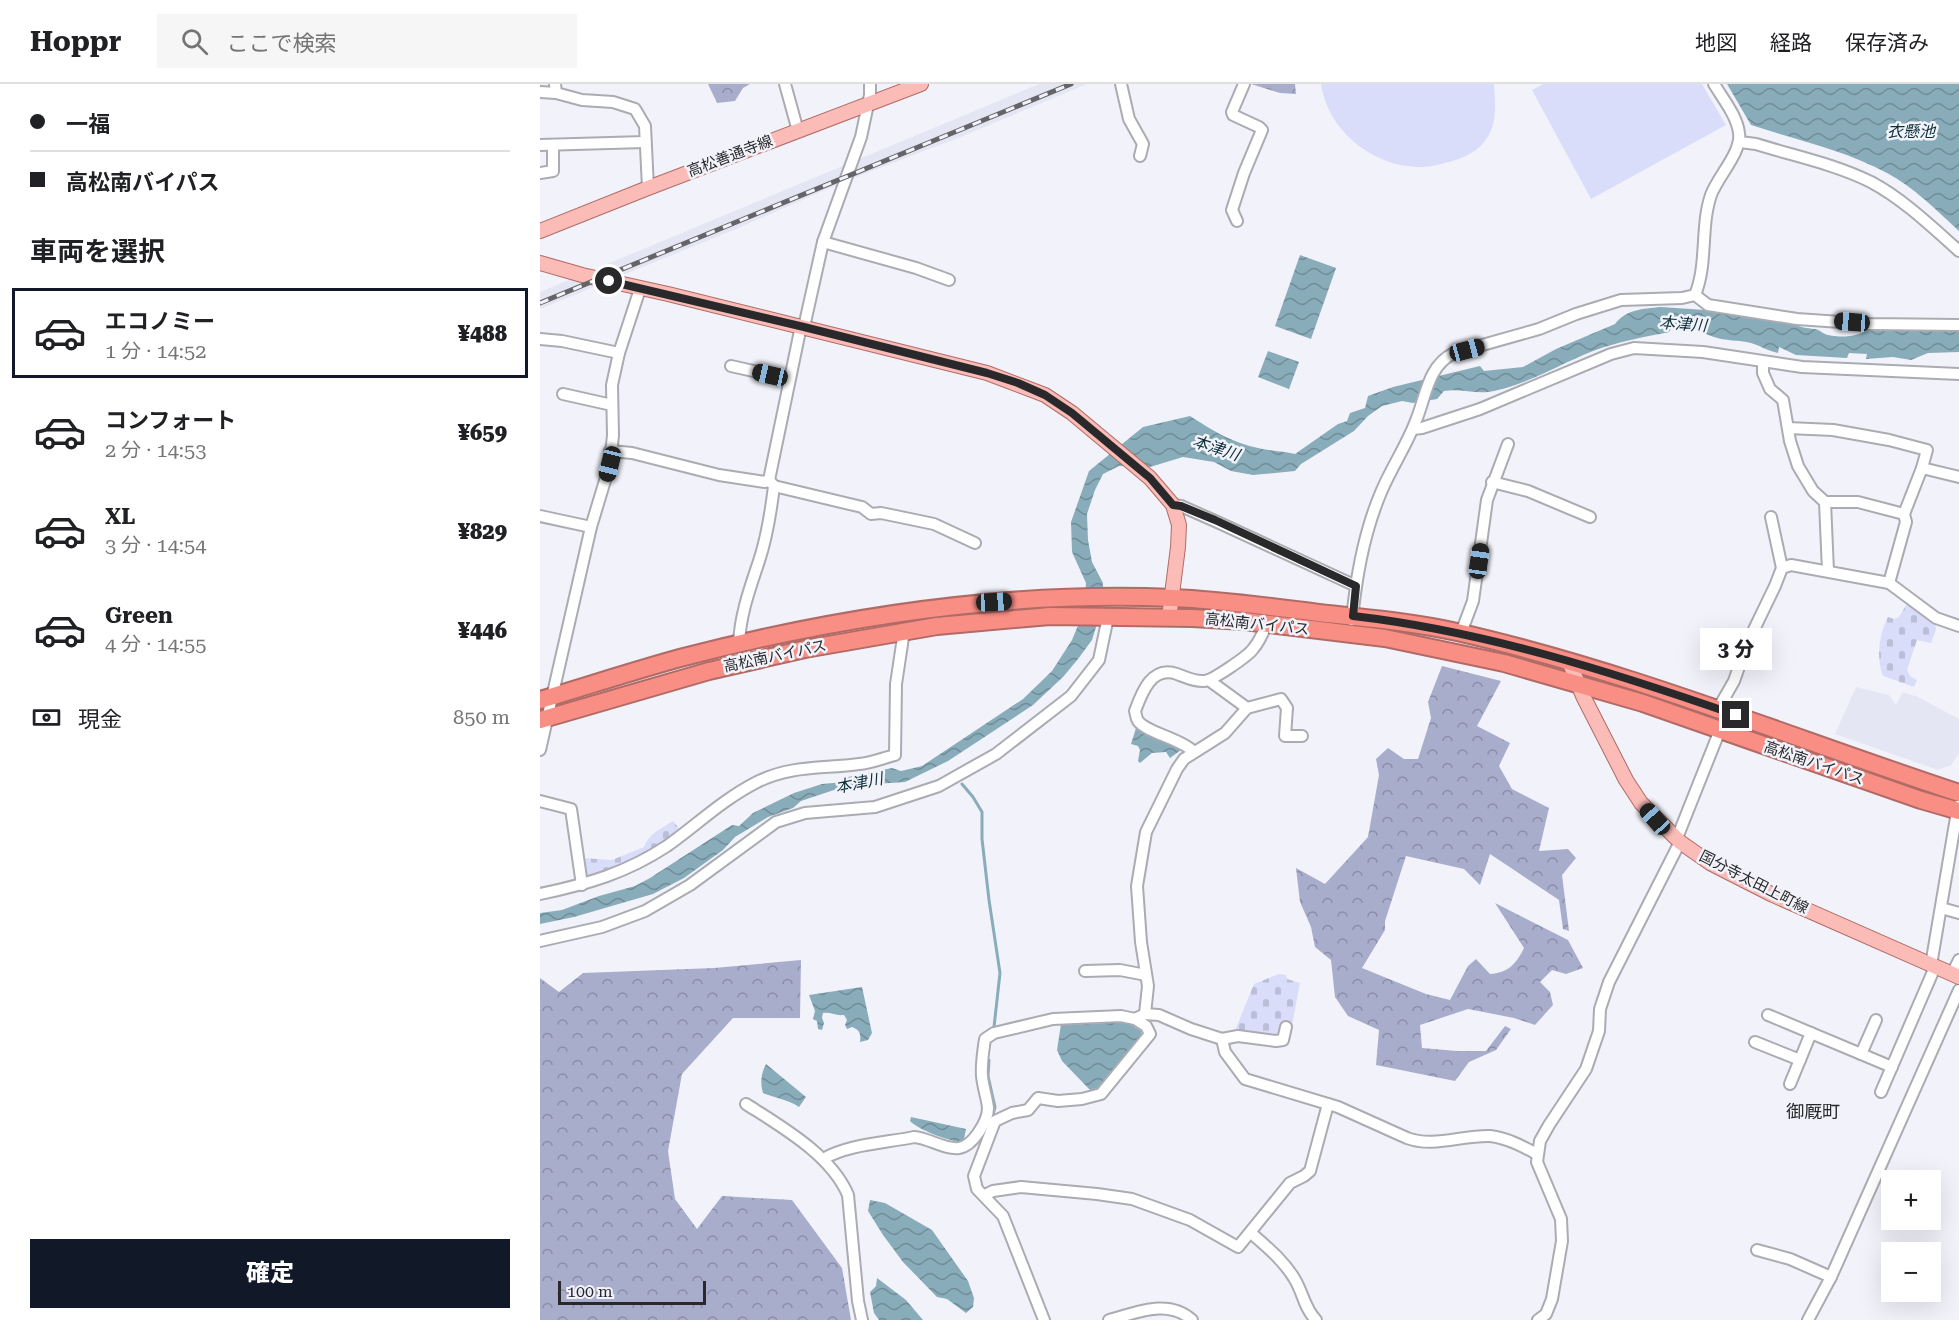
<!DOCTYPE html>
<html lang="ja">
<meta charset="utf-8">
<style>
body{margin:0;font-family:"Roboto Serif","Noto Sans JP",serif;background:#f6f6f6;color:#202124;height:100vh;display:flex;flex-direction:column;font-size:22px;white-space:nowrap}
*{box-sizing:border-box;margin:0}
p{font-size:20px;color:#757577}
.icon{flex:none;width:33px;height:33px;fill:none;stroke:currentColor;stroke-width:2;stroke-linecap:round;stroke-linejoin:round}
.map{position:relative;flex:1;overflow:hidden}
.side{display:flex;flex-direction:column;background:#fff;width:540px}
.side>*{flex:none}
.banner{display:grid;align-content:center;height:132px;padding:0 30px;background:#fff}
.controls{position:absolute;left:1341px;top:1086px;display:grid;gap:12px}
.controls a{display:grid;place-items:center;width:60px;height:60px;border-radius:0px;background:#fff;box-shadow:0 6px 24px #0002;font-size:30px}
.scale{position:absolute;left:18px;bottom:15px;width:148px;box-sizing:border-box;padding-left:6px;border:3px solid #29292b;border-top:0;font-size:16px;line-height:21px;white-space:nowrap;color:#29292b;-webkit-text-stroke:4px #f2f3fa;paint-order:stroke}
.end{position:absolute;width:27px;height:27px;margin:-14px;border:8px solid #29292b;background:#fff;box-shadow:0 0 0 3px #fff}
.from{border-radius:50%}
.bubble{position:absolute;height:42px;border-radius:0px;background:#fff;box-shadow:0 6px 24px #0002;font-size:20px;font-weight:800;line-height:42px;text-align:center}
.car{position:absolute;width:18px;height:36px;margin:-18px -9px;border-radius:8px;box-shadow:0 0 4px 2px #0007;background:linear-gradient(#222 24%,#8ab4d8 0 40%,#222 0 76%,#8ab4d8 0 86%,#222 0)}
.banner b{display:flex;align-items:center;gap:21px;height:57px;font-size:22px}
.banner b+b{border-top:2px solid #e0e0e0}
.banner i{width:15px;height:15px;background:#202124}
ul{padding:0;list-style:none}
li{display:flex;align-items:center;gap:18px;height:90px;margin:0 12px 9px;padding:0 18px;border:3px solid transparent;border-radius:0px}
li div{flex:1}
li b{display:block;font-size:22px}
li em{font-style:normal;font-weight:800}
li.selected{border-color:#111827}
li>.icon{width:54px;height:54px;stroke-width:1.5}
h2{padding:0 30px;font-size:27px;line-height:72px}
.pay{display:flex;align-items:center;gap:15px;height:66px;padding:0 30px;font-size:22px}
.pay p{margin-inline-start:auto}
.button{display:flex;gap:12px;margin-top:auto;padding:12px 30px}
.button a{flex:1;height:69px;border-radius:0px;background:#111827;color:#fff;font-size:24px;font-weight:800;line-height:69px;text-align:center}
header{display:flex;align-items:center;gap:36px;box-sizing:border-box;height:84px;padding:0 30px;background:#fff;border-bottom:2px solid #e0e0e0}
header strong{font-size:28px}
nav{display:flex;gap:33px;margin-inline-start:auto;font-size:21px}
.search{width:420px;height:54px;background:#f6f6f6;display:flex;align-items:center;gap:15px;box-sizing:border-box;padding:0 21px;border-radius:0px;color:#757577;font-size:22px}
main{display:flex;flex:1;min-height:0}
.map>svg:first-child{display:block}
</style>
<header>
<strong>Hoppr</strong>
<div class="search"><svg class="icon" aria-label="search" viewBox="0 0 24 24"><circle cx="10" cy="10" r="6"/><path d="M15 15l6 6"/></svg>ここで検索</div>
<nav><a>地図</a><a>経路</a><a>保存済み</a></nav>
</header>
<main>
<section class="side">
<div class="banner">
<b><i class="from"></i>一福</b>
<b><i></i>高松南バイパス</b>
</div>
<h2>車両を選択</h2>
<ul>
<li class="selected"><svg class="icon" aria-label="car" viewBox="0 0 24 24"><path d="M5 17H2v-5l4-1 3-4h7l3 4 3 1v5h-3M9 17h6M6 11h13"/><circle cx="7" cy="17" r="2"/><circle cx="17" cy="17" r="2"/></svg><div><b>エコノミー</b><p>1 分 · 14:52</p></div><em>¥488</em></li>
<li><svg class="icon" aria-label="car" viewBox="0 0 24 24"><path d="M5 17H2v-5l4-1 3-4h7l3 4 3 1v5h-3M9 17h6M6 11h13"/><circle cx="7" cy="17" r="2"/><circle cx="17" cy="17" r="2"/></svg><div><b>コンフォート</b><p>2 分 · 14:53</p></div><em>¥659</em></li>
<li><svg class="icon" aria-label="car" viewBox="0 0 24 24"><path d="M5 17H2v-5l4-1 3-4h7l3 4 3 1v5h-3M9 17h6M6 11h13"/><circle cx="7" cy="17" r="2"/><circle cx="17" cy="17" r="2"/></svg><div><b>XL</b><p>3 分 · 14:54</p></div><em>¥829</em></li>
<li><svg class="icon" aria-label="car" viewBox="0 0 24 24"><path d="M5 17H2v-5l4-1 3-4h7l3 4 3 1v5h-3M9 17h6M6 11h13"/><circle cx="7" cy="17" r="2"/><circle cx="17" cy="17" r="2"/></svg><div><b>Green</b><p>4 分 · 14:55</p></div><em>¥446</em></li>
</ul>
<div class="pay"><svg class="icon" aria-label="cash" viewBox="0 0 24 24"><path d="M3 7h18v10H3z"/><circle cx="12" cy="12" r="2"/></svg>現金<p>850 m</p></div>
<div class="button"><a>確定</a></div>
</section>
<div class="map">
<svg width="1419" height="1236" viewBox="0 0 1419 1236">
<defs>
<pattern id="forest-crowns" width="20" height="18" patternUnits="userSpaceOnUse" patternTransform="scale(1.5)"><rect width="20" height="18" fill="#a9adcc"/><path d="M2 6a3 3 0 1 1 6 0M12 15a3 3 0 1 1 6 0" fill="none" stroke="#8a8da6"/></pattern>
<pattern id="cemetery-stones" width="16" height="16" patternUnits="userSpaceOnUse" patternTransform="scale(1.5)"><rect width="16" height="16" fill="#d9ddfa"/><path d="M2 7V4a2 2 0 0 1 4 0v3zM10 15v-3a2 2 0 0 1 4 0v3z" fill="#babed6"/></pattern>
<pattern id="water-waves" width="16" height="10" patternUnits="userSpaceOnUse" patternTransform="scale(1.5)"><rect width="16" height="10" fill="#89acba"/><path d="M0 5q4-4 8 0t8 0" fill="none" stroke="#708c97"/></pattern>
</defs>
<rect width="100%" height="100%" fill="#f2f3fa"/>
<g fill="#e4e6f4">
<path d="M 499,0 L 547,0 L 423,52 L 306,97 L 196,145 L 0,225 L 0,208 Z"/>
<path d="M 1316,603 L 1349,611 L 1356,621 L 1363,608 L 1378,613 L 1419,635 L 1419,669 L 1411,681 L 1398,686 L 1295,650 Z"/>
</g>
<g fill="url(#forest-crowns)">
<path d="M 168,0 L 210,0 L 203,4 L 195,17 L 177,19 Z"/>
<path d="M 711,0 L 755,0 L 756,10 L 740,9 Z"/>
<path d="M 902,582 L 961,597 L 937,642 L 970,659 L 959,682 L 972,705 L 1009,724 L 999,767 L 1028,765 L 1036,774 L 1022,791 L 1029,847 L 1023,845 L 1019,816 L 950,770 L 940,801 L 924,785 L 866,772 L 845,837 L 845,846 L 822,884 L 886,910 L 910,916 L 928,882 L 936,875 L 950,890 C 968,889 976,880 984,864 L 955,819 L 1028,856 L 1043,884 L 1026,890 L 1012,886 L 1000,898 L 1010,908 L 1013,921 L 995,941 L 974,934 L 928,925 L 880,941 L 882,964 L 917,967 L 946,967 L 965,942 L 971,945 L 956,966 L 929,978 L 915,997 L 836,981 L 839,946 L 808,932 L 795,913 L 791,876 L 775,863 L 771,843 L 760,818 L 756,784 L 785,800 L 828,753 L 839,691 L 836,675 L 848,664 L 864,675 L 878,675 L 891,634 L 888,618 Z"/>
<path d="M 261,876 L 260,934 L 193,934 L 142,990 L 128,1067 L 135,1115 L 157,1145 L 182,1112 L 252,1116 L 302,1184 L 311,1236 L 0,1236 L 0,894 L 19,908 L 43,889 L 174,884 Z"/>
</g>
<g fill="url(#cemetery-stones)">
<path d="M 1368,518 L 1395,537 L 1396,545 L 1391,559 L 1377,556 L 1367,586 L 1370,592 L 1377,596 L 1374,603 L 1343,592 C 1336,574 1339,550 1348,533 L 1354,535 L 1359,533 Z"/>
<path d="M 133,737 L 141,747 L 121,762 L 45,798 L 42,776 L 43,774 L 72,776 L 104,763 C 108,750 122,744 133,737 Z"/>
<path d="M 739,890 L 746,891 L 747,895 L 760,899 L 749,958 L 694,949 L 714,900 Z"/>
</g>
<g fill="#d9ddfa">
<path d="M 781,0 L 954,0 C 955,18 958,38 947,54 C 939,67 924,74 909,78 C 900,80 892,83 882,83 C 835,84 788,48 781,0 Z"/>
<path d="M 1003,0 L 1162,0 L 1186,41 L 1051,115 L 992,6 Z"/>
</g>
<g fill="url(#water-waves)">
<path d="M 1187,0 L 1419,0 L 1419,147 C 1397,127 1374,103 1347,89 C 1305,66 1256,56 1211,41 Z"/>
<path d="M 760,171 L 796,184 L 771,255 L 735,242 Z"/>
<path d="M 1121,223 L 1165,226 L 1252,239 C 1261,244 1266,244 1275,245 C 1280,246 1283,250 1288,251 C 1302,254 1319,253 1330,244 L 1419,247 L 1419,268 L 1388,269 L 1371,276 L 1353,273 L 1326,275 L 1327,270 L 1309,269 L 1307,274 L 1256,271 L 1239,263 L 1238,269 C 1228,267 1221,262 1211,259 C 1199,256 1185,257 1174,253 C 1159,248 1149,241 1133,241 L 1129,248 C 1104,253 1077,258 1053,267 C 1020,280 988,300 954,307 C 937,311 921,304 904,307 L 897,315 L 873,319 L 862,317 L 842,322 L 828,332 L 814,347 L 761,380 L 755,387 L 713,391 L 691,387 L 674,378 L 643,373 L 610,383 L 579,382 L 563,390 L 555,406 L 547,430 L 548,456 L 552,478 L 563,499 L 561,527 L 552,556 L 538,575 L 523,593 L 493,621 L 408,677 L 365,698 L 306,702 L 261,717 L 253,724 L 228,733 L 195,753 L 183,766 L 144,794 L 113,810 L 34,833 L 0,840 L 0,829 L 22,826 L 59,812 L 95,802 L 110,794 L 192,741 L 199,742 L 213,729 L 254,709 L 282,700 L 304,698 L 308,693 L 352,684 L 361,687 L 382,682 L 483,615 L 512,587 L 532,556 L 544,527 L 546,499 L 532,468 L 531,438 L 549,387 L 603,343 L 650,332 C 672,346 692,359 718,364 C 730,367 743,367 755,370 L 798,340 L 807,337 L 810,329 L 825,324 L 828,312 L 853,303 L 940,282 L 944,287 L 983,283 L 1016,265 L 1075,240 C 1087,225 1102,225 1121,223 Z"/>
<path d="M 728,267 L 759,278 L 749,305 L 718,293 Z"/>
<path d="M 596,644 L 637,662 L 641,666 L 630,674 L 626,668 L 612,669 L 600,679 L 598,677 L 600,666 L 598,662 L 591,660 Z"/>
<path d="M 322,903 L 332,949 L 328,956 L 320,958 C 321,950 320,946 312,943 L 307,945 L 305,941 L 307,936 L 304,931 C 296,932 291,928 283,929 L 282,934 L 284,939 L 282,946 L 278,945 L 277,937 L 273,935 L 275,927 L 269,911 Z"/>
<path d="M 583,938 L 588,939 L 601,947 L 602,952 L 560,1003 L 557,1006 L 550,1006 L 522,977 L 517,966 L 521,940 Z"/>
<path d="M 226,980 L 266,1013 L 259,1023 C 249,1016 235,1014 223,1009 C 220,998 221,990 226,980 Z"/>
<path d="M 371,1033 L 426,1045 L 424,1055 L 421,1058 C 408,1057 379,1046 370,1037 Z"/>
<path d="M 330,1116 L 345,1119 L 392,1146 L 428,1197 L 434,1214 L 433,1223 L 426,1229 L 407,1215 L 397,1213 L 363,1178 L 343,1151 L 328,1127 Z"/>
<path d="M 337,1194 L 366,1216 L 383,1236 L 339,1236 L 334,1229 L 330,1208 L 336,1202 Z"/>
</g>
<g fill="none" stroke-linecap="round" stroke-linejoin="round">
<g stroke="#89acba" stroke-width="3">
<path d="M 422,700 L 433,713 L 442,728 L 442,755 L 449,816 L 460,889 L 454,943"/>
<path d="M 449,976 L 448,992 L 455,1023 L 452,1034"/>
</g>
<g stroke="#abacb2" stroke-width="14">
<g id="minor">
<path d="M 15,0 L 16,9 L 42,16 L 73,18 L 95,25 L 105,42 L 108,104"/>
<path d="M 245,0 L 258,47"/>
<path d="M 581,0 L 589,35 L 603,60 L 600,72"/>
<path d="M 0,8 L 16,9"/>
<path d="M 1200,58 L 1216,60 C 1254,72 1295,80 1331,98 C 1363,115 1392,143 1419,167"/>
<path d="M 0,61 L 105,58"/>
<path d="M 0,89 L 13,87 L 13,61"/>
<path d="M 697,137 L 692,126 L 704,89 L 722,46 L 719,43 L 693,31 L 692,28 L 704,0"/>
<path d="M 283,158 L 376,184 L 409,196"/>
<path d="M 1155,211 L 1168,221 L 1257,235 L 1330,240 L 1419,241"/>
<path d="M 264,243 L 283,158 L 321,53 L 330,11 L 330,0"/>
<path d="M 0,255 L 22,257 L 79,269"/>
<path d="M 1223,278 L 1223,289 L 1230,305 L 1243,316 L 1250,357 L 1258,382 L 1273,407 L 1285,418 L 1288,487"/>
<path d="M 191,282 L 249,295"/>
<path d="M 23,310 L 72,321"/>
<path d="M 1248,344 L 1293,346 L 1349,356 L 1387,366 L 1382,384"/>
<path d="M 873,345 L 882,344 L 940,325 L 1071,270 L 1094,264 L 1163,268 L 1262,283 L 1419,290"/>
<path d="M 70,367 L 92,369 L 179,391 L 225,398 L 229,396"/>
<path d="M 952,398 L 988,407 L 1050,433"/>
<path d="M 234,402 L 322,423 L 331,430 L 341,429 L 394,440 L 435,459"/>
<path d="M 1285,418 L 1318,418 L 1364,430"/>
<path d="M 633,421 L 641,422 L 675,437 L 816,502"/>
<path d="M 0,432 L 51,443"/>
<path d="M 1231,433 L 1242,484"/>
<path d="M 1349,499 L 1366,438 L 1364,430 L 1382,384 L 1419,393"/>
<path d="M 812,536 C 816,493 825,445 842,406 C 852,383 866,362 875,339 C 886,314 887,282 914,269 L 999,245 L 1036,230 L 1081,216 L 1142,214 L 1155,211 C 1168,179 1160,143 1171,111 C 1178,92 1202,68 1199,49 C 1197,32 1183,15 1174,0"/>
<path d="M 921,549 L 933,517 L 947,416 L 968,360"/>
<path d="M 199,560 C 200,531 210,504 219,477 C 227,453 231,427 234,402 L 229,396 L 261,242"/>
<path d="M 670,597 L 707,624"/>
<path d="M 1178,625 L 1194,597 L 1207,560 L 1235,502 L 1242,484 L 1251,481 L 1349,499 L 1396,534 L 1419,542"/>
<path d="M 0,666 L 51,443 L 70,380 L 73,351 L 72,301 L 79,269 L 100,205"/>
<path d="M 654,668 C 640,654 607,649 598,637 C 596,634 596,630 595,627 C 602,608 612,581 637,590 C 645,593 655,598 664,597 C 672,597 708,572 713,565 C 719,558 723,549 726,541"/>
<path d="M 0,717 L 31,725 L 42,801"/>
<path d="M 1137,754 L 1180,646"/>
<path d="M 0,810 C 48,800 86,789 127,762 C 158,740 182,716 217,698 C 251,681 283,685 319,680 C 331,679 343,674 355,671 L 356,600 L 364,547"/>
<path d="M 1401,824 L 1419,829"/>
<path d="M 0,857 L 62,843 L 105,827 L 150,801 L 236,738 L 265,729 L 335,723 L 399,702 L 456,670 L 531,612 L 559,576 L 568,533"/>
<path d="M 1391,881 L 1418,722"/>
<path d="M 545,887 L 580,886 L 606,891"/>
<path d="M 1412,890 L 1419,876"/>
<path d="M 605,930 L 608,902 L 601,858 L 597,802 L 606,748 L 637,685 L 644,675 L 685,649 L 707,624 L 741,615 L 747,624 L 745,652 L 762,652"/>
<path d="M 1228,931 L 1352,983"/>
<path d="M 682,955 L 698,952 L 736,957 L 743,956 L 746,943"/>
<path d="M 1215,958 L 1260,976"/>
<path d="M 1321,970 L 1336,936"/>
<path d="M 1250,1000 L 1271,949"/>
<path d="M 1341,1008 L 1395,883"/>
<path d="M 206,1020 C 242,1043 291,1071 308,1111 L 318,1217 L 322,1236"/>
<path d="M 283,1075 C 309,1060 345,1059 374,1053 C 389,1054 405,1066 419,1064 C 433,1062 448,1037 448,1024 C 447,1014 443,1003 442,992 C 441,980 443,968 445,955 L 454,949 L 513,935 L 581,932 L 595,935 L 605,930 L 619,931 L 651,945 L 682,955 L 685,968 L 705,995 L 798,1023 L 867,1054 C 893,1064 922,1051 950,1052 C 967,1054 982,1062 997,1070"/>
<path d="M 445,1111 L 453,1107 L 481,1103 L 557,1110 L 592,1115 L 650,1136 L 698,1163 L 750,1099 L 764,1092 L 770,1087 L 788,1020"/>
<path d="M 711,1149 C 727,1163 743,1176 754,1194 C 763,1208 764,1224 776,1236"/>
<path d="M 1217,1166 L 1250,1175 L 1291,1193"/>
<path d="M 504,1236 L 463,1132 L 437,1105 L 434,1092 L 455,1037 L 472,1029 L 488,1026 L 498,1014 L 518,1017 L 542,1015 L 561,1010 L 610,950 L 606,942 L 595,935"/>
<path d="M 569,1236 C 596,1229 628,1214 652,1236"/>
<path d="M 998,1236 L 1006,1230 L 1012,1215 L 1022,1157 L 1021,1135 L 997,1078 L 1000,1057 L 1009,1041 L 1046,985 L 1059,947 L 1060,925 L 1069,898 L 1140,758"/>
<path d="M 1268,1236 L 1291,1193 L 1419,906"/>
</g>
</g>
<g stroke="#b06b66" stroke-width="16">
<g id="major">
<path d="M 0,147 L 108,104 L 381,0"/>
<path d="M 0,179 L 42,191 L 128,210 L 447,289 L 505,311 L 532,329 L 610,394 L 633,421 L 639,441 L 638,463 L 629,534"/>
<path d="M 1029,577 L 1043,612 L 1086,696 L 1101,719 L 1140,758 L 1170,779 L 1233,811 L 1419,893"/>
</g>
</g>
<g stroke="#b06b66" stroke-width="20">
<g id="highway">
<path d="M 0,616 C 47,602 93,587 140,574 C 301,532 467,507 633,514 C 682,516 731,523 779,529 C 825,534 872,538 917,548 C 1089,587 1252,654 1419,709"/>
<path d="M 0,636 L 169,587 L 265,565 L 397,542 L 510,532 L 652,534 L 704,537 L 845,554 L 964,579 L 1103,619 L 1381,716 L 1419,727"/>
</g>
</g>
<use href="#minor" stroke="#fff" stroke-width="10"/>
<use href="#major" stroke="#fbbbb6" stroke-width="14"/>
<use href="#highway" stroke="#f98e85" stroke-width="16"/>
<g stroke="#656569" stroke-width="5">
<path id="rail" d="M 0,219 L 531,0"/>
</g>
<use href="#rail" stroke="#f2f3fa" stroke-width="3" stroke-dasharray="9" stroke-linecap="butt"/>
</g>
<g fill="none" stroke-linecap="round" stroke-linejoin="round">
<path stroke="#29292b" stroke-width="8" d="M 69,197 L 264,243 L 447,289 L 478,299 L 505,311 L 532,329 L 610,394 L 633,421 L 641,422 L 675,436 L 816,502 L 813,532 C 944,547 1072,588 1196,631"/>
</g>
<g text-anchor="middle" dominant-baseline="central" stroke-width="5" stroke-linejoin="round" paint-order="stroke">
<g font-size="15" fill="#29292b" stroke="#f2f3fa">
<text transform="translate(190 72) rotate(-21)">高松善通寺線</text>
<text transform="translate(717 540) rotate(6)">高松南バイパス</text>
<text transform="translate(235 572) rotate(-12)">高松南バイパス</text>
<text transform="translate(1274 679) rotate(19)">高松南バイパス</text>
<text transform="translate(1214 798) rotate(27)">国分寺太田上町線</text>
</g>
<g font-size="16" font-style="italic" fill="#0c2f3a" stroke="#f2f3fa">
<text x="1371" y="47">衣懸池</text>
<text transform="translate(1143 240) rotate(4)">本津川</text>
<text transform="translate(676 364) rotate(18)">本津川</text>
<text transform="translate(319 699) rotate(-11)">本津川</text>
</g>
<g font-size="18" fill="#29292b" stroke="#f2f3fa">
<text x="1273" y="1027">御厩町</text>
</g>
</g>
</svg>
<div class="controls">
<a>+</a>
<a>−</a>
</div>
<div class="scale">100 m</div>
<i class="end from" style="left:69px;top:197px"></i>
<i class="end" style="left:1196px;top:631px"></i>
<div class="bubble" style="left:1160px;top:544px;width:72px">3 分</div>
<i class="car" style="left:1312px;top:238px;rotate:274deg"></i>
<i class="car" style="left:927px;top:266px;rotate:75deg"></i>
<i class="car" style="left:230px;top:291px;rotate:283deg"></i>
<i class="car" style="left:70px;top:380px;rotate:194deg"></i>
<i class="car" style="left:939px;top:477px;rotate:8deg"></i>
<i class="car" style="left:454px;top:518px;rotate:87deg"></i>
<i class="car" style="left:1115px;top:735px;rotate:318deg"></i>
</div>
</main>
